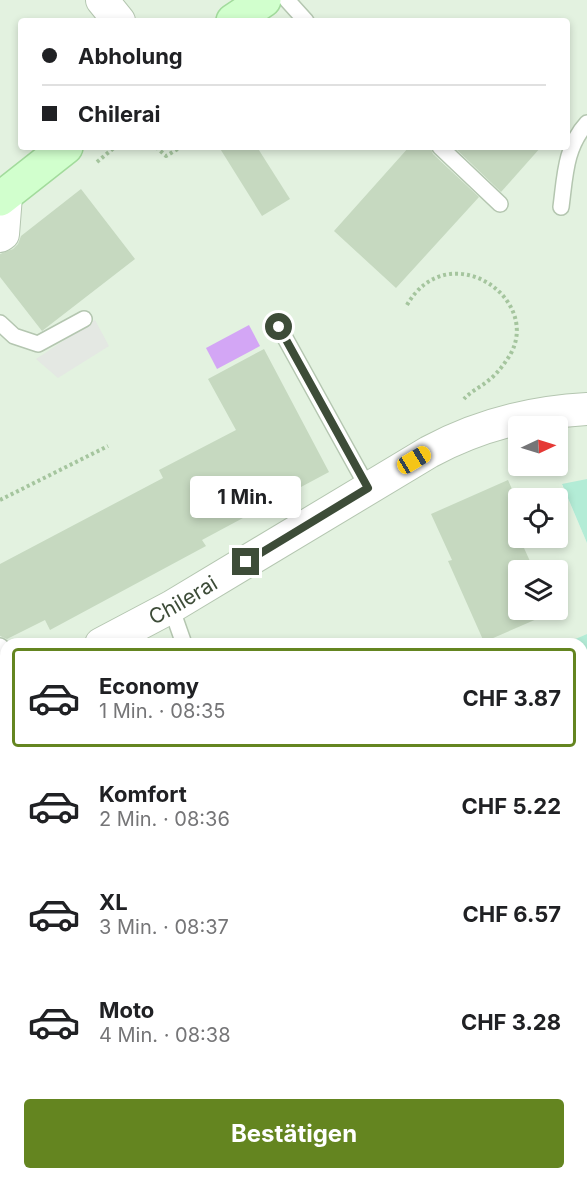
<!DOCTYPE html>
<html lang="de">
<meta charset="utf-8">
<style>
body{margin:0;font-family:Inter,sans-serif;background:#f6f6f6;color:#202124;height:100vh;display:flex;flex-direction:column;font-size:22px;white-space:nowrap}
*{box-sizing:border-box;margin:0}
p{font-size:20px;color:#757577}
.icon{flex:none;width:33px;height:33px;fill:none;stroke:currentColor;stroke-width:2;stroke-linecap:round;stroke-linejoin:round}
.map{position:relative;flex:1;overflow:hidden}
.sheet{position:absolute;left:0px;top:638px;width:588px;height:542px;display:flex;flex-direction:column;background:#fff;border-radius:18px 18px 0 0;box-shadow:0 3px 9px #0003}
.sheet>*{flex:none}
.top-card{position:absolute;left:18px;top:18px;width:552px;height:132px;border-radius:6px;box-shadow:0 3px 9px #0003;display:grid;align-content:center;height:132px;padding:0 24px;background:#fff}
.needle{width:39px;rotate:86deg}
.tools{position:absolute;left:508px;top:416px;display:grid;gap:12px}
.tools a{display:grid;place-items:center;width:60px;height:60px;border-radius:6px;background:#fff;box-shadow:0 3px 9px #0003;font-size:30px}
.end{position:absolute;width:27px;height:27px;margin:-14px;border:8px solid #3d4c38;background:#fff;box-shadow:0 0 0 3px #fff}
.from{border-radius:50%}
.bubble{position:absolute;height:42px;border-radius:6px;background:#fff;box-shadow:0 3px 9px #0003;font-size:20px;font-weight:700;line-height:42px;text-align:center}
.car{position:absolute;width:18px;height:36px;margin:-18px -9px;border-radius:8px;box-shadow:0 0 4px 2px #0007;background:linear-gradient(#f5c518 24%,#345 0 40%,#f5c518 0 76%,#345 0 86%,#f5c518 0)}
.top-card b{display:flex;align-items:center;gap:21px;height:57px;font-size:22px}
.top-card b+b{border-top:2px solid #e0e0e0}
.top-card i{width:15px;height:15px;background:#202124}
ul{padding:10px 0 0;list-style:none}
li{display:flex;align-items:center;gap:18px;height:99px;margin:0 12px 9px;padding:0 12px;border:3px solid transparent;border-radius:6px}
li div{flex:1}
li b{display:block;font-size:22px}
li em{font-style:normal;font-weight:700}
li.selected{border-color:#648520}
li>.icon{width:54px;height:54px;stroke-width:1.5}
.primary-button{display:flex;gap:12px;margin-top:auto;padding:12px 24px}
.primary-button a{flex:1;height:69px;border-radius:6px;background:#648520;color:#fff;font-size:24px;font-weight:700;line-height:69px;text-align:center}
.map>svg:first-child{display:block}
</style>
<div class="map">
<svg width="587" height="1178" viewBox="0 0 587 1178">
<rect width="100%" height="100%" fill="#edf6ec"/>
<path fill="#e3f2e0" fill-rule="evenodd" d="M 0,0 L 587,0 L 587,479 L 562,485 L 587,543 L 587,634 L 566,644 L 6,644 L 6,1173 L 271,1173 L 265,1178 L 0,1178 ZM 21,21 L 567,21 L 567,147 L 21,147 ZM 519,426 L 558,426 L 558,465 L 519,465 ZM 519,498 L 558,498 L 558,537 L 519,537 ZM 519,570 L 558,570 L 558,609 L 519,609 Z"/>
<g fill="#b3ecd6">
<path d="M 587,479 L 587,543 L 562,484 Z"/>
<path d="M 587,634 L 587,1178 L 570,1178 L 567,1173 L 582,1173 L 582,644 L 566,643 Z"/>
<path d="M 418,1173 L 469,1173 L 462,1178 L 421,1178 Z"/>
</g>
<path fill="#e4e8e3" d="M 95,320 L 109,346 L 58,378 L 36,359 Z"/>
<path fill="#d3a6f5" d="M 249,325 L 260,346 L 217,369 L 206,348 Z"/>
<g fill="#c6d9c0">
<path d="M 219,147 L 257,147 L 290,199 L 262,216 Z"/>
<path d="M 409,147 L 430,147 L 433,154 L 479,197 L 396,288 L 334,231 Z"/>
<path d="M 454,147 L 541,147 L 501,192 Z"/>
<path d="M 81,189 L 135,259 L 42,331 L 0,277 L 0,254 L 13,249 L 18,244 L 21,236 Z"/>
<path d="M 264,349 L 329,472 L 202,540 L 206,546 L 50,630 L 45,620 L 7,639 L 0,636 L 0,564 L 163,478 L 159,470 L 236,430 L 208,379 Z"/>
<path d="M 508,480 L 519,505 L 519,537 L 534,570 L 519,570 L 519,609 L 551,609 L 553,612 L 484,642 L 448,561 L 452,560 L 431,514 Z"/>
</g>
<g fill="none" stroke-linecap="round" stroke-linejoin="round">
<g stroke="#b4c6b0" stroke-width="18">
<g id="lane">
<path d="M 287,0 L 306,21"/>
<path d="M 440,147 L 500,204"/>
<path d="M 561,207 C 565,177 565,147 587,123"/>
<path d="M 0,323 L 14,336 L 38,344 L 84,319"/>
<path d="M 279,327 L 368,488"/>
<path d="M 171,607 L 184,644"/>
<path d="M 0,646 L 6,651"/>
<path d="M 0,775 L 6,777"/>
<path d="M 234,1178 L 240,1173"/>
</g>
</g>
<g stroke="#b4c6b0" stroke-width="34">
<g id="street">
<path d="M 102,0 L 119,21"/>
<path d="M 0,236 L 3,234 L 6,196"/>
<path id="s1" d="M 101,644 L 171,607 L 429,452 C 477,426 532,412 587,409"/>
<path d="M 0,693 L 6,690"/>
<path d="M 0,1068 L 6,1085"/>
<path d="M 0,1122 L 6,1118"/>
<path d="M 24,1173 L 25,1178"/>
</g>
</g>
<g stroke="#a2db9c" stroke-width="36">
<g id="secondary">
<path d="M 233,21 L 264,0"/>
<path d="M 0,199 L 66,147"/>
</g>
</g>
<g stroke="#a5c59e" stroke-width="4" stroke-dasharray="3 3" stroke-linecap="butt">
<path d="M 156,147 L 166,156 L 181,147"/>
<path d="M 97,162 L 115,147"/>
<path d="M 407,305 C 448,234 543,298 510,355 C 505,363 497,374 489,380 C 481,387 471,391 464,399"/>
<path d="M 0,500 L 108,446"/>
<path d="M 582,754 L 587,753"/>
</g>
<use href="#lane" stroke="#fff" stroke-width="15"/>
<use href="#street" stroke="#fff" stroke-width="32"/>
<use href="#secondary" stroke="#d1ffcd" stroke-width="33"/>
</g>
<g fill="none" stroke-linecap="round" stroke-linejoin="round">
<path stroke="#3d4c38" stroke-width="8" d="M 246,562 L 368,488 L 279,327"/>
</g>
<g text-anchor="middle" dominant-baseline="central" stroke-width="4.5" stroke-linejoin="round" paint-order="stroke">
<g font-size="21" fill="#3d4c38" stroke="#fff">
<text stroke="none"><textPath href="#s1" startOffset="93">Chilerai</textPath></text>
</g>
</g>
</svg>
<div class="tools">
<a><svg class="needle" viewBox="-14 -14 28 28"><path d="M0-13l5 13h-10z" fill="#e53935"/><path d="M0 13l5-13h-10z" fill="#757577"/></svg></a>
<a><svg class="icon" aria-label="locate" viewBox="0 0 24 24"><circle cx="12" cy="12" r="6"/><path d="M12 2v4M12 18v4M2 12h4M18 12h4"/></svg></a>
<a><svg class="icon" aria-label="layers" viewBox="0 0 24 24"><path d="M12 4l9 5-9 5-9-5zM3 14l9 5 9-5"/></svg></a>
</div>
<i class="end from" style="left:279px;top:327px"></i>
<i class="end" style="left:246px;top:562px"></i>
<div class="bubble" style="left:190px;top:476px;width:111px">1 Min.</div>
<i class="car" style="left:414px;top:460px;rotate:59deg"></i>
<div class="top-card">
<b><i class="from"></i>Abholung</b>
<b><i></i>Chilerai</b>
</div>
<section class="sheet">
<ul>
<li class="selected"><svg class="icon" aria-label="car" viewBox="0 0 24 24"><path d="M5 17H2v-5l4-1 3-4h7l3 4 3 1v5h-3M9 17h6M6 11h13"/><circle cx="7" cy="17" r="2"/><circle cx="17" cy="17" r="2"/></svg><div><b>Economy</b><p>1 Min. · 08:35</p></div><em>CHF 3.87</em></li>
<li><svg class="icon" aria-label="car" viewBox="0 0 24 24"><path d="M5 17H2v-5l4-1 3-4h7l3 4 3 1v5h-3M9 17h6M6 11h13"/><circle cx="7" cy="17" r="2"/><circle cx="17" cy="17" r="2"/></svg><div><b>Komfort</b><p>2 Min. · 08:36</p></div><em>CHF 5.22</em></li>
<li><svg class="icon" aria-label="car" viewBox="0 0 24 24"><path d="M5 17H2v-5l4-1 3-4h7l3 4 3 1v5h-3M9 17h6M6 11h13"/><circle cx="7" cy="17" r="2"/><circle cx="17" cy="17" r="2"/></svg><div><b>XL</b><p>3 Min. · 08:37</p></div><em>CHF 6.57</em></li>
<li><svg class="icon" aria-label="car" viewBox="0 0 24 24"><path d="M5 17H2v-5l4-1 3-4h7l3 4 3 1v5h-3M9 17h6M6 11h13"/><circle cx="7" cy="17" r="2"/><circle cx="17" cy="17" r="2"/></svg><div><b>Moto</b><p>4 Min. · 08:38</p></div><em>CHF 3.28</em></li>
</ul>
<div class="primary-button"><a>Bestätigen</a></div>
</section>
</div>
